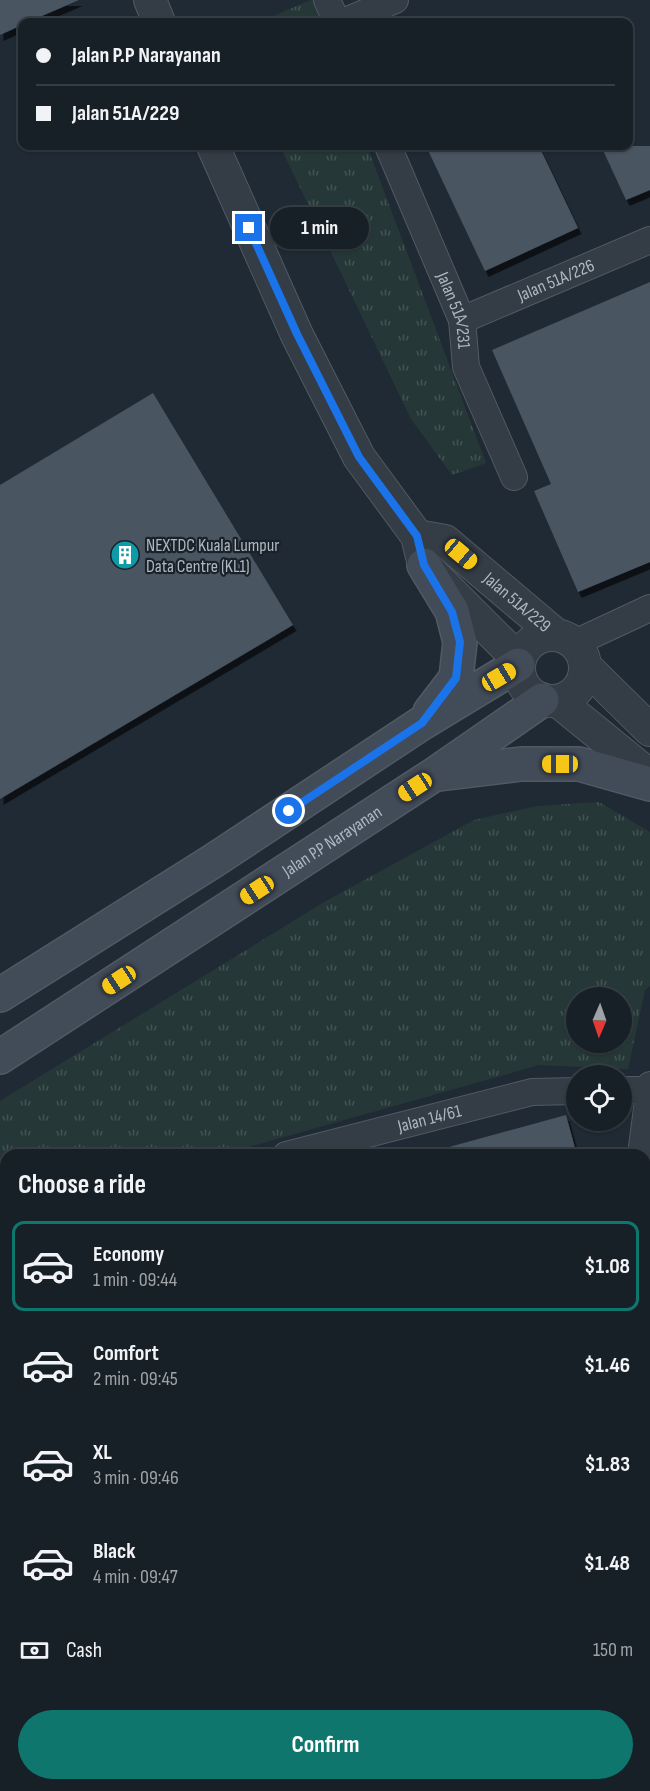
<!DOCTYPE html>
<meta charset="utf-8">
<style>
body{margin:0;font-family:"Sofia Sans Condensed",sans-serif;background:#252d33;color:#f1f3f6;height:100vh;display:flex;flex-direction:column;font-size:22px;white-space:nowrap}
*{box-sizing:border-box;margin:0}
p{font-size:20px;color:#9fa3a7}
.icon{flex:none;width:33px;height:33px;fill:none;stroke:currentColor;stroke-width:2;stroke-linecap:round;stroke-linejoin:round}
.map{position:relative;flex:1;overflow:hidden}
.panel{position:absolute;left:0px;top:1149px;width:651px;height:642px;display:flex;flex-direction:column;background:#182027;border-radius:18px 18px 0 0;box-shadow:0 2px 4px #0004,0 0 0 2px #363e44}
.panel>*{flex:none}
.top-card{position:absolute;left:18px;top:18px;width:615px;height:132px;border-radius:12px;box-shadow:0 2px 4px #0004,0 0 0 2px #363e44;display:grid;align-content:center;height:132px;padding:0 18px;background:#182027}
.needle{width:39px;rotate:182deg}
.tools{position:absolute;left:566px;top:987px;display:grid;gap:12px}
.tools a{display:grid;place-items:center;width:66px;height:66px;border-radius:50%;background:#182027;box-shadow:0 2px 4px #0004,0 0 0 2px #363e44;font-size:30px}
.end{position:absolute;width:27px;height:27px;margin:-14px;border:8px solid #1a73e8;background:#fff;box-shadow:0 0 0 3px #fff}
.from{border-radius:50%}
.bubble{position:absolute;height:42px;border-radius:21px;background:#182027;box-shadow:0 2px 4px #0004,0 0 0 2px #363e44;font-size:20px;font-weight:700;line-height:42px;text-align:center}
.car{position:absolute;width:18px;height:36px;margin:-18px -9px;border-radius:8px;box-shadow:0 0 4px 2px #0007;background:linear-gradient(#f5c518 24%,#345 0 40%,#f5c518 0 76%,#345 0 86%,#f5c518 0)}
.top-card b{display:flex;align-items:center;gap:21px;height:57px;font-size:22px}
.top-card b+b{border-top:2px solid #363e44}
.top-card i{width:15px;height:15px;background:#f1f3f6}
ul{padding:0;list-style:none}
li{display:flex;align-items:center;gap:18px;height:90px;margin:0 12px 9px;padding:0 6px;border:3px solid transparent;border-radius:12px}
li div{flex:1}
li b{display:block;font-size:22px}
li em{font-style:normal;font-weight:700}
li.current{border-color:#0f766e}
li>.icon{width:54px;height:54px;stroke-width:1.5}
h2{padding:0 18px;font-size:27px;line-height:72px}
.pay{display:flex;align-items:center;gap:15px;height:66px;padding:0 18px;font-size:22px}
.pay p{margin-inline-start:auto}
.primary-button{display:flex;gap:12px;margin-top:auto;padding:12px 18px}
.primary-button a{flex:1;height:69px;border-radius:36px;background:#0f766e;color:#fff;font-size:24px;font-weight:700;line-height:69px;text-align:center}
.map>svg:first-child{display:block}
</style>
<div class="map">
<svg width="650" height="1791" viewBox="0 0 650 1791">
<defs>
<pattern id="park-tufts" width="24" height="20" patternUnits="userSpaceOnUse" patternTransform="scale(1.5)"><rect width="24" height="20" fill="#253837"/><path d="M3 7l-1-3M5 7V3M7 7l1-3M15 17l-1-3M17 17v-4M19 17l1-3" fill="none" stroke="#425352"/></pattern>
<filter id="shadow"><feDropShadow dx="3.5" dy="6" stdDeviation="0" flood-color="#0009"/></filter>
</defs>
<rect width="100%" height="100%" fill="#202a34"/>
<g fill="url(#park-tufts)" fill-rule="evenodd">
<path d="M 310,0 L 314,0 L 322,22 L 260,22 Z"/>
<path d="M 280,146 L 367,146 L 486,463 L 452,475 L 411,419 Z"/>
<path d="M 599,802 L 650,832 L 650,986 L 645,990 L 628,1069 L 539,1065 L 220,1155 L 6,1155 L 6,1215 L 0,1217 L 0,1101 L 326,901 L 474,820 L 537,806 ZM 576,998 L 621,998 L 621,1042 L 576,1042 Z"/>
</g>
<g fill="#495460" filter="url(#shadow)">
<path d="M 0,0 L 79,0 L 28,22 L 22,22 L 22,25 L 0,35 Z"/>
<path d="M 426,146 L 539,146 L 578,228 L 485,271 Z"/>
<path d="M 601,146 L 650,146 L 650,190 L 626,200 Z"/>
<path d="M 650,282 L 650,562 L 578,592 L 534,491 L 551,484 L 492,350 Z"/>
<path d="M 153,393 L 293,625 L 0,799 L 0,485 Z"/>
<path d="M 566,1115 L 577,1155 L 450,1155 L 449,1147 Z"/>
</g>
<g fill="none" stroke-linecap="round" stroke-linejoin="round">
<g stroke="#515a63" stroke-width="28">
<g id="minor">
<path d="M 327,0 L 337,22"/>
<path d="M 343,22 L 395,0"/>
<path id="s1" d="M 388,146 L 462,320 L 466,367 L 514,477"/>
<path id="s2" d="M 462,320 L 650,240"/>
<path d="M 575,643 L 650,608"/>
<path d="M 621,1090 L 649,1090"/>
<path id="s3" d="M 286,1155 L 532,1092 L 576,1091"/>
<path d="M 641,1155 L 650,1085"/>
<path d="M 645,1193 L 650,1194"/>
<path d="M 0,1237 L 6,1235"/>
<path d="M 0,1544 L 6,1542"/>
<path d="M 235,1791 L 257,1785"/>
<path d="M 570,1791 L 571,1785"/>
</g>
</g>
<g stroke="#515a63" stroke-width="34">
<g id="tertiary">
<path d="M 150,0 L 159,22"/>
<path d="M 213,146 L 297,335 L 359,457 L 417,536 L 424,565 L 519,660"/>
<path id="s4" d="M 417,536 L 445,541 L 555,634"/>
<circle cx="552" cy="668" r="33"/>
<path d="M 586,667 L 650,730"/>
<path d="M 558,701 L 650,776"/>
</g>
</g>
<g stroke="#515a63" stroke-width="36">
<g id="secondary">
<path d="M 424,565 L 452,611 L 460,642 L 456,678 L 430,712"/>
<path d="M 439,774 L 521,764 L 579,764 L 650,784"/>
<path d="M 0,995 L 213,861 L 422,723 L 518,665"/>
<path id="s5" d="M 0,1057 L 435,774 L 542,700"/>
</g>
</g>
<use href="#minor" stroke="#343c45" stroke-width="26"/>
<use href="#tertiary" stroke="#343c45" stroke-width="32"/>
<use href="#secondary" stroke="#424b58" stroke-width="33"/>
</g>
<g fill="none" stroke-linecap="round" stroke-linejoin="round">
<path stroke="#1a73e8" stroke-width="8" d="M 249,228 L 297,334 L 359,457 L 417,536 L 424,565 L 452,612 L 460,642 L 456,678 L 422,723 L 289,811"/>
</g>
<defs>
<g id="building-disc" transform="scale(1.5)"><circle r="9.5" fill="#0f9aa8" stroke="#192129"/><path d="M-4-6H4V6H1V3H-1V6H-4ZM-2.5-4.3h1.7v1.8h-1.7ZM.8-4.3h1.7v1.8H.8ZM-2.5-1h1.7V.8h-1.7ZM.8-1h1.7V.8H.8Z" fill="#fff"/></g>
</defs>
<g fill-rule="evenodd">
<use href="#building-disc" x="125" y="555"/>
</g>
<g text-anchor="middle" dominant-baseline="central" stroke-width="4.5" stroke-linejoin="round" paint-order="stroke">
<g font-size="18" fill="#aeb7c2" stroke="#192129">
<text stroke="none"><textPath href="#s2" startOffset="102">Jalan 51A/226</textPath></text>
<text stroke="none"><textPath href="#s1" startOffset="178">Jalan 51A/231</textPath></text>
<text stroke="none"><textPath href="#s4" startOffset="123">Jalan 51A/229</textPath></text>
<text stroke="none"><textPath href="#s5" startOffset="396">Jalan P.P Narayanan</textPath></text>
<text stroke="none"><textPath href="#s3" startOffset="148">Jalan 14/61</textPath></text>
</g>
<g font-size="18" fill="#aeb7c2" stroke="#192129" text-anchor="start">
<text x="146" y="545">NEXTDC Kuala Lumpur<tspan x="146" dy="21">Data Centre (KL1)</tspan></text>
</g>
</g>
</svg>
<div class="tools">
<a><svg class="needle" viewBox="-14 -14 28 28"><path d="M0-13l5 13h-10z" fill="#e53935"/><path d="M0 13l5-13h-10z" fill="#9fa3a7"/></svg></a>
<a><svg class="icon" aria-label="locate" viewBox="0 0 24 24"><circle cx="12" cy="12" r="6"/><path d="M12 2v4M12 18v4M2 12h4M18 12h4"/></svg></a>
</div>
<i class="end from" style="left:289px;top:811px"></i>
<i class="end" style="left:249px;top:228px"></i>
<div class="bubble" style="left:270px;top:207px;width:99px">1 min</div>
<i class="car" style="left:461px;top:554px;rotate:130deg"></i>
<i class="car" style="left:499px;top:677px;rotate:59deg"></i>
<i class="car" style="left:560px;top:764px;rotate:270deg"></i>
<i class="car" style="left:415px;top:787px;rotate:237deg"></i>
<i class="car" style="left:257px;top:890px;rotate:237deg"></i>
<i class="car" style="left:119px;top:980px;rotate:237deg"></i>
<div class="top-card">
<b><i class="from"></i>Jalan P.P Narayanan</b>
<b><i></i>Jalan 51A/229</b>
</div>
<section class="panel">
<h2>Choose a ride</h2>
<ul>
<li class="current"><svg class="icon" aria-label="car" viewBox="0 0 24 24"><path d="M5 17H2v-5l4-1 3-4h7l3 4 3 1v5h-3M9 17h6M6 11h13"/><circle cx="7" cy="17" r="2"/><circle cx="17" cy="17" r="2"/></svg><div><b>Economy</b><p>1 min · 09:44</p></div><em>$1.08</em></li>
<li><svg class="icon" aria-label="car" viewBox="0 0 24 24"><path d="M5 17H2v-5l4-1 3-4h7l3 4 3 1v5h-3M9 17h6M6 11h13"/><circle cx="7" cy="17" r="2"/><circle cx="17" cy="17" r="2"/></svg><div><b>Comfort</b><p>2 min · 09:45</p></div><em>$1.46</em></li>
<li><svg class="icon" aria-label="car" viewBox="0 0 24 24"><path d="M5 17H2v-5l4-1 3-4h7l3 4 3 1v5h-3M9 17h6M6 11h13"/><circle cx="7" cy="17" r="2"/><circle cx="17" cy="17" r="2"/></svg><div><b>XL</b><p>3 min · 09:46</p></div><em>$1.83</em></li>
<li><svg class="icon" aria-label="car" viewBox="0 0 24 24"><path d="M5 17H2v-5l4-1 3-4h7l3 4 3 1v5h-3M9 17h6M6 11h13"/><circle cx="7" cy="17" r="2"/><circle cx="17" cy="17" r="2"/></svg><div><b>Black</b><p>4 min · 09:47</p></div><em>$1.48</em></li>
</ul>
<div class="pay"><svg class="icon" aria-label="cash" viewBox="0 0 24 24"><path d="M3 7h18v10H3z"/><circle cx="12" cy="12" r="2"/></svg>Cash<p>150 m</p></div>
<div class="primary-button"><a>Confirm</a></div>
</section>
</div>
